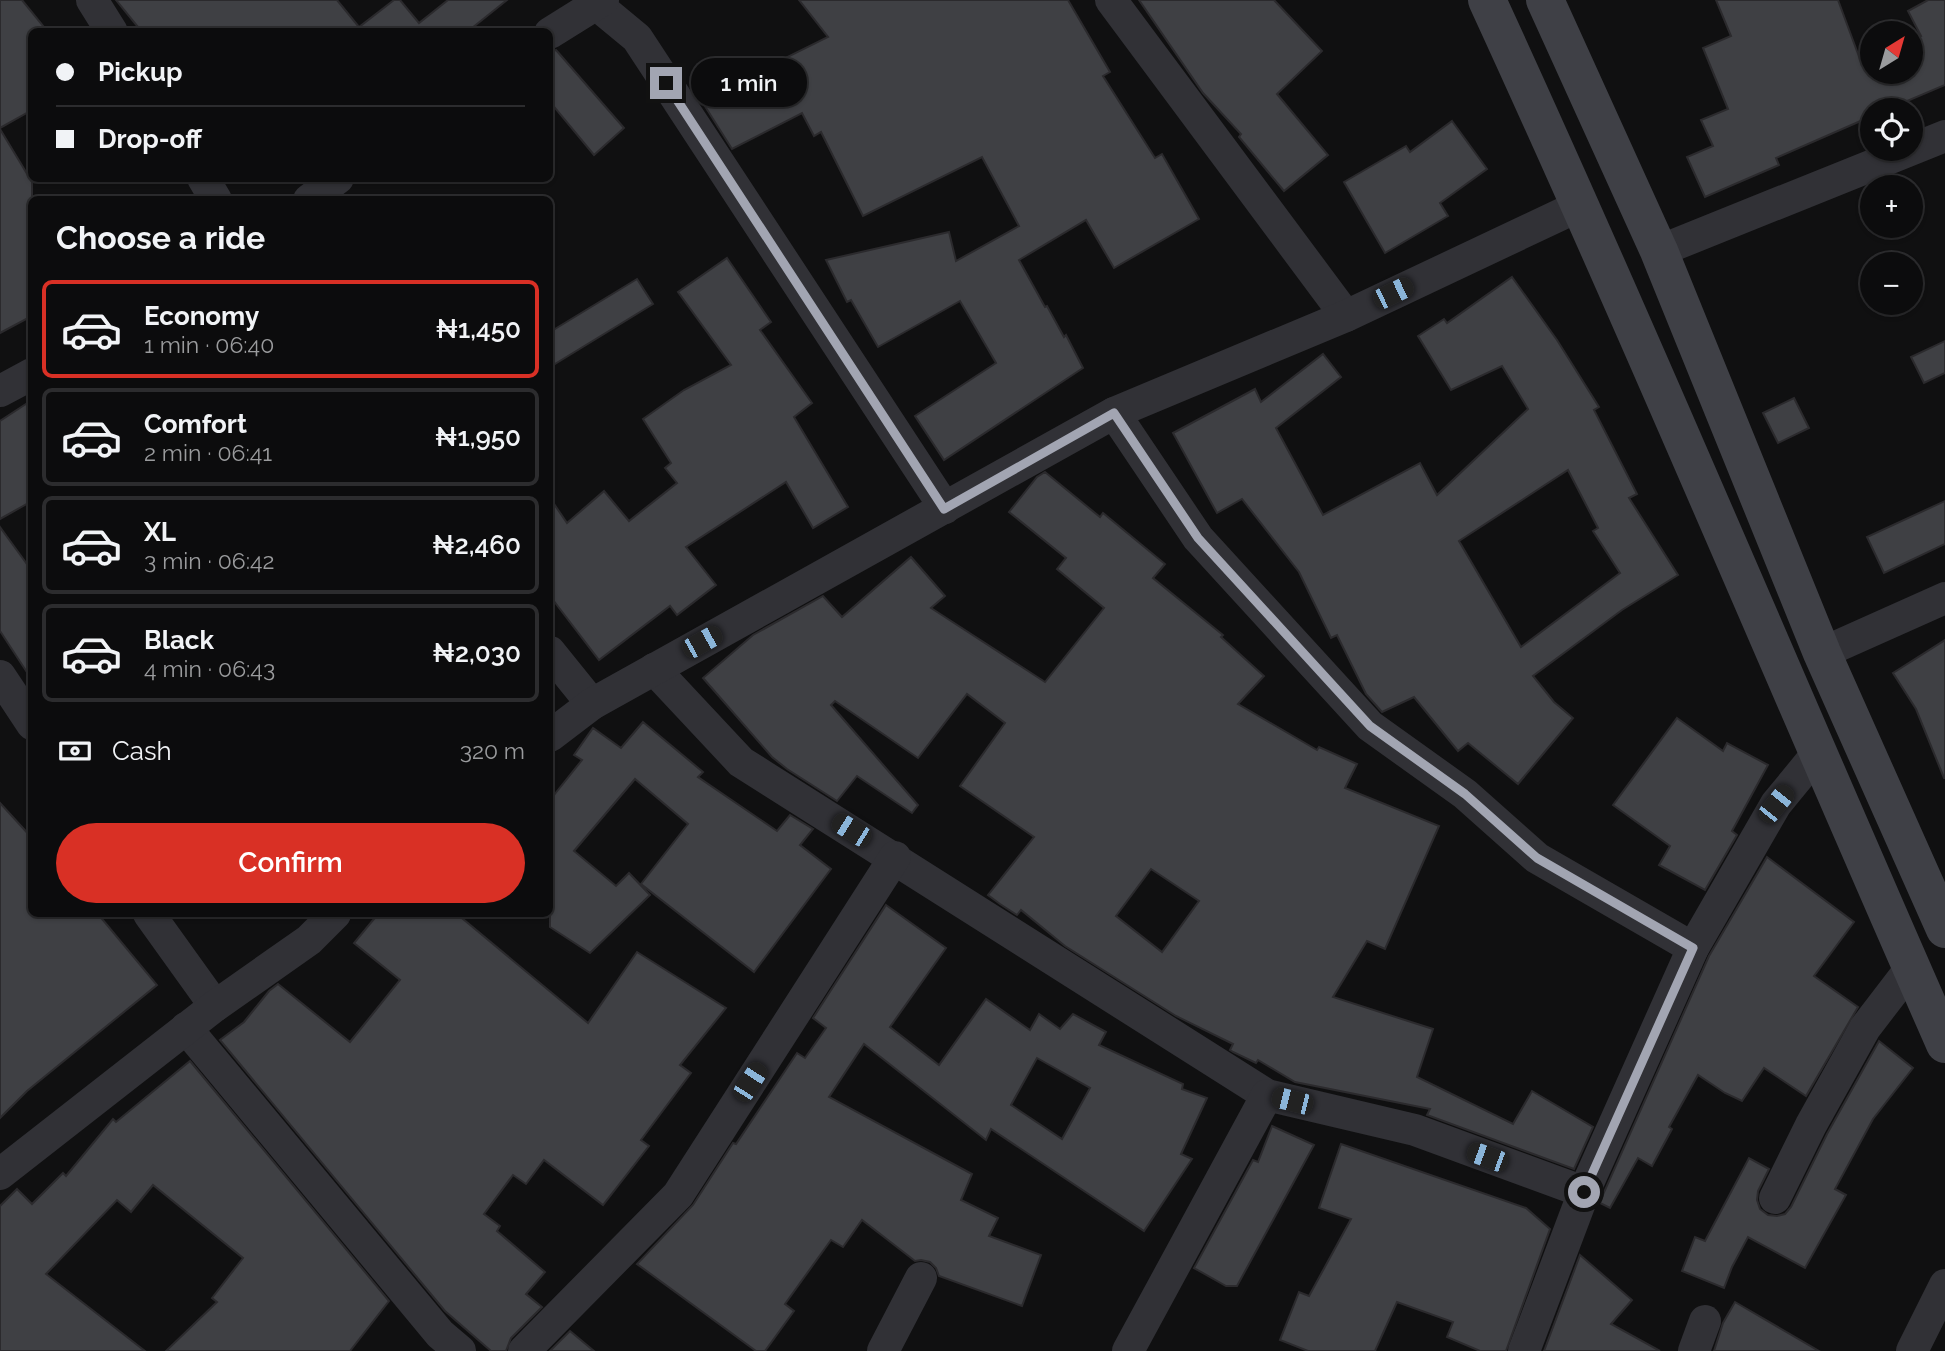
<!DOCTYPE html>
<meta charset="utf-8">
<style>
body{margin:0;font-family:Raleway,sans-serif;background:#1a1a1b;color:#f1f3f6;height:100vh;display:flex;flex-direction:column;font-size:26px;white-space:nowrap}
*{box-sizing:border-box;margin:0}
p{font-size:23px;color:#9a9b9d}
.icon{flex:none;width:38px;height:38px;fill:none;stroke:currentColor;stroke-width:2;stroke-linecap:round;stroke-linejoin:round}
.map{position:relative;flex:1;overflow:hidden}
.drawer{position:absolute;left:28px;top:196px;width:525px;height:721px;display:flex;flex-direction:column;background:#0c0c0d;border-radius:10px;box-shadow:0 2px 5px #0004,0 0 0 2px #2c2c2e}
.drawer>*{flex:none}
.hud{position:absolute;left:28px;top:28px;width:525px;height:154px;border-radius:10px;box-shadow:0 2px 5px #0004,0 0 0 2px #2c2c2e;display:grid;align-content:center;height:154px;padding:0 28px;background:#0c0c0d}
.needle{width:46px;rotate:37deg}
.fabs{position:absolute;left:1860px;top:21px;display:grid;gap:14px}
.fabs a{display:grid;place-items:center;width:63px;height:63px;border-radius:50%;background:#0c0c0d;box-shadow:0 2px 5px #0004,0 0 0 2px #2c2c2e;font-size:35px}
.end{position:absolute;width:32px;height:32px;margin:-16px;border:9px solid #a2a5b2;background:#111;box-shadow:0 0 0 4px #111}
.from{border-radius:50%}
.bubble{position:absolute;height:49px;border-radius:24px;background:#0c0c0d;box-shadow:0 2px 5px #0004,0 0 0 2px #2c2c2e;font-size:23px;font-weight:600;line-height:49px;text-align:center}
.car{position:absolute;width:21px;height:42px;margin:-21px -10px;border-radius:9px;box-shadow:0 0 5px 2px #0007;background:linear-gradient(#222 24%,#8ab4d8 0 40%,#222 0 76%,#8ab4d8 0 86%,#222 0)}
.hud b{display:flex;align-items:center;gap:24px;height:66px;font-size:26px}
.hud b+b{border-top:2px solid #2c2c2e}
.hud i{width:18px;height:18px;background:#f1f3f6}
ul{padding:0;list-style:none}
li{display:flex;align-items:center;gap:21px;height:98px;margin:0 14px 10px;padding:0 14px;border:4px solid #2c2c2e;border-radius:10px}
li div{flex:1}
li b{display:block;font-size:26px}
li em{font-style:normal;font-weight:600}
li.current{border-color:#d93025}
li>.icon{width:63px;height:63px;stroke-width:1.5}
h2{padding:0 28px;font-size:32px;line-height:84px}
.pay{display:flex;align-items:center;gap:18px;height:77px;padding:0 28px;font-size:26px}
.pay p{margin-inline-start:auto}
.primary-button{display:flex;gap:14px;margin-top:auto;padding:14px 28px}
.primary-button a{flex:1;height:80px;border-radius:42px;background:#d93025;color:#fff;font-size:28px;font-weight:600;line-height:80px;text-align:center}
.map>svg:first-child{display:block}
</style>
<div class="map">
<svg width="1945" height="1351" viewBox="0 0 1945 1351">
<rect width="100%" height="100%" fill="#101011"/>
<g fill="#3f4044" stroke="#2b2a2d" stroke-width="2" fill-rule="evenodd">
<path d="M 0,0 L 22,0 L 44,27 L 41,32 L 32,32 L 32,110 L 0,128 Z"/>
<path d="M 116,0 L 337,0 L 359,27 L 394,0 L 400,0 L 419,23 L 448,0 L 507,0 L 467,32 L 142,32 Z"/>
<path d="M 799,0 L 1068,0 L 1110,72 L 1103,76 L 1155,158 L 1162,154 L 1199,219 L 1114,268 L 1086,220 L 1019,260 L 1045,307 L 1047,306 L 1064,337 L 1066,335 L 1083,368 L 944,460 L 915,416 L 996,363 L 960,301 L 878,347 L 851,300 L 847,302 L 826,260 L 949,232 L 956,261 L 1019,226 L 982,157 L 863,216 L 821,132 L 814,136 L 802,113 L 732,149 L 701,100 L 828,37 Z"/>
<path d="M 1139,0 L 1274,0 L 1322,51 L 1277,94 L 1328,155 L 1284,191 L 1239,137 L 1241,134 L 1203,93 Z"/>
<path d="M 1716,0 L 1838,0 L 1861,62 L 1872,57 L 1872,72 L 1911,72 L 1911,40 L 1921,36 L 1908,11 L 1928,0 L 1945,0 L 1945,85 L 1886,110 L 1872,110 L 1872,116 L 1776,158 L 1779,165 L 1705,197 L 1687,157 L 1713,146 L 1701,120 L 1728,109 L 1703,48 L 1731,36 Z"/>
<path d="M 556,50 L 624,128 L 594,155 L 550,102 L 550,51 Z"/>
<path d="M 1452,121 L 1487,169 L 1440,203 L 1448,216 L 1385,253 L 1344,182 L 1406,146 L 1410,152 Z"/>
<path d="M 0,129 L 32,182 L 32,316 L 0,333 Z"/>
<path d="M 727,258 L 771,322 L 760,330 L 812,403 L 794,417 L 848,507 L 813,528 L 786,482 L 686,547 L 716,585 L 677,615 L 670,606 L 599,660 L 550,596 L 550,498 L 567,523 L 604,491 L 629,521 L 677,483 L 665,468 L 671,463 L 643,419 L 684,390 L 731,365 L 678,292 Z"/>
<path d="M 1512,277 L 1557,340 L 1599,407 L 1594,410 L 1637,494 L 1629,498 L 1678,575 L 1622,610 L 1533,676 L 1554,702 L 1573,718 L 1518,784 L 1468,743 L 1458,751 L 1414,697 L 1382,712 L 1366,694 L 1337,635 L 1331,638 L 1299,572 L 1242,499 L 1217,513 L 1173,433 L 1255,389 L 1261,402 L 1323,354 L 1341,377 L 1276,428 L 1323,515 L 1420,463 L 1437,495 L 1528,409 L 1502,366 L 1451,390 L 1418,336 L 1444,319 L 1447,323 ZM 1568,470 L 1598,528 L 1593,531 L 1620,573 L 1521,647 L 1459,541 Z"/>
<path d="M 637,279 L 653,304 L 550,367 L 550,332 Z"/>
<path d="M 1945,341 L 1945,373 L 1924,383 L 1911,357 Z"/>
<path d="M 1794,398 L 1809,428 L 1778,443 L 1763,413 Z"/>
<path d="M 32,400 L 32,501 L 0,519 L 0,421 Z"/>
<path d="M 1045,472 L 1100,517 L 1103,513 L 1165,564 L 1153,578 L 1223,635 L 1221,637 L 1264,676 L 1238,704 L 1317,750 L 1319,747 L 1357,764 L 1345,788 L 1439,826 L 1385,949 L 1367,941 L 1333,997 L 1433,1029 L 1417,1077 L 1513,1124 L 1532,1091 L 1593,1127 L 1574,1169 L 1427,1115 L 1430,1109 L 1295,1082 L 1258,1060 L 1256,1063 L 1233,1052 L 1230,1050 L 1233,1044 L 1176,1016 L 1065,946 L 1021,910 L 1017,915 L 1000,904 L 988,895 L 1034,837 L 960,786 L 1005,723 L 967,694 L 918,758 L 835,701 L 831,705 L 918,805 L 912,813 L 857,776 L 837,801 L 787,769 L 772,757 L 703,678 L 753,635 L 823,596 L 842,617 L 911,557 L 945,596 L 931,608 L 1045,682 L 1104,608 L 1057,569 L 1066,558 L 1009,512 L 1037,477 ZM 1151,869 L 1199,901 L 1162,952 L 1116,916 Z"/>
<path d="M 1945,501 L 1945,544 L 1884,573 L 1867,537 Z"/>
<path d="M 0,527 L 32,571 L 32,680 L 0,631 Z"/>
<path d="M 1945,640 L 1945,778 L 1944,778 L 1916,709 L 1893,673 Z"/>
<path d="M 1677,718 L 1723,751 L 1727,743 L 1768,765 L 1732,831 L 1737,835 L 1705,890 L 1659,865 L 1670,846 L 1613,805 Z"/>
<path d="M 643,722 L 703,772 L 698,777 L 777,831 L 790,815 L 813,829 L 800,845 L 831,869 L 754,972 L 641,884 L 688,824 L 635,779 L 574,851 L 616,886 L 629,873 L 650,895 L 590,953 L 550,927 L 550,800 L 582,760 L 574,755 L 593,728 L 621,748 Z"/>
<path d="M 0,803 L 32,838 L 32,914 L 98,914 L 157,985 L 27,1091 L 0,1118 Z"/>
<path d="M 1767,857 L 1854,922 L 1814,976 L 1858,1007 L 1806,1096 L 1764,1068 L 1742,1101 L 1725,1093 L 1698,1075 L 1669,1127 L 1672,1129 L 1652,1166 L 1638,1158 L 1610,1208 L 1600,1203 L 1601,1199 L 1709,956 Z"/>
<path d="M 886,905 L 946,948 L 890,1027 L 939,1065 L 986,999 L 1030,1030 L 1039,1014 L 1060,1029 L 1073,1014 L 1106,1032 L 1099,1045 L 1183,1084 L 1182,1089 L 1207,1098 L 1181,1154 L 1192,1159 L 1144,1231 L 991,1129 L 986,1140 L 864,1044 L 829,1097 L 972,1174 L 961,1200 L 998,1218 L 989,1236 L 1041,1255 L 1022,1306 L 939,1276 L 936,1268 L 930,1262 L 921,1260 L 915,1261 L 862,1220 L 843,1247 L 831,1240 L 785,1304 L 794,1311 L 765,1351 L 756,1351 L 637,1264 L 693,1205 L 733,1143 L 736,1144 L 797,1053 L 805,1058 L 826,1028 L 813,1018 ZM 1037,1058 L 1090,1088 L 1062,1139 L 1011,1105 Z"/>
<path d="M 378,914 L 457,914 L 588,1023 L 637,952 L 726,1008 L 680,1065 L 691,1073 L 641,1140 L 649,1146 L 603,1205 L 544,1160 L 526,1184 L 513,1175 L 484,1214 L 500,1226 L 497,1231 L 545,1272 L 526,1294 L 542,1307 L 511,1338 L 506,1351 L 491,1351 L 445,1311 L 220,1040 L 244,1022 L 269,991 L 278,984 L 350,1042 L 400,980 L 354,943 Z"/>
<path d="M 1879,1041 L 1913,1068 L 1873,1119 L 1835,1189 L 1846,1195 L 1805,1268 L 1748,1237 L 1732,1267 L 1724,1288 L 1682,1271 L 1695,1237 L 1705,1241 L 1749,1158 L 1769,1169 L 1758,1191 L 1757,1200 L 1760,1209 L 1768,1215 L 1777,1216 L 1785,1214 L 1791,1207 L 1827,1134 Z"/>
<path d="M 190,1061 L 389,1301 L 350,1351 L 166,1351 L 217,1302 L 212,1298 L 243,1258 L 153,1185 L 131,1212 L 117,1200 L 46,1274 L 145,1351 L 0,1351 L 0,1206 L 17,1189 L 32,1204 L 63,1173 L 66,1176 L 113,1119 L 116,1122 Z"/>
<path d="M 1272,1126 L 1314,1145 L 1237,1286 L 1226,1286 L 1194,1268 L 1253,1160 L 1258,1162 Z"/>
<path d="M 1341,1144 L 1526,1208 L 1550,1229 L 1506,1351 L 1480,1351 L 1447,1337 L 1453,1322 L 1397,1302 L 1375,1351 L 1308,1351 L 1280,1340 L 1299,1292 L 1309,1296 L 1351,1219 L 1319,1208 Z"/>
<path d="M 1580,1255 L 1632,1300 L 1611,1324 L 1660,1351 L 1544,1351 Z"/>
<path d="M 1735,1302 L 1819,1351 L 1714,1351 L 1723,1323 Z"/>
<path d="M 570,1331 L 594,1351 L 550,1351 Z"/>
</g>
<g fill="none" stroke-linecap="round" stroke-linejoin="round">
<g stroke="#313136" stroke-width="32">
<path d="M 92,0 L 112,32"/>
<path d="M 591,0 L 637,38 L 945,508"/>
<path d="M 1111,0 L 1346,316"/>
<path d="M 550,33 L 603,0"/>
<path d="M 203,178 L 216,200"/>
<path d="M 309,200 L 338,178"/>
<path d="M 1659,251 L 1945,136"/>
<path d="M 0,391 L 32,374"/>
<path d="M 1114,413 L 1198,538 L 1370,726 L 1465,794 L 1537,858 L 1693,948"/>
<path d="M 550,652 L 592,704"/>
<path d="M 1822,653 L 1945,598"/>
<path d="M 654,669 L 741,762 L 1267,1095 L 1415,1130 L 1584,1192"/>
<path d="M 0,676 L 32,724"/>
<path d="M 550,736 L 592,704 L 1114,413 L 1346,316 L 1581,205"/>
<path d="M 149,914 L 215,1006"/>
<path d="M 186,1028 L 440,1334 L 460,1351"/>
<path d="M 0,1174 L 215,1006 L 309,940 L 335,914"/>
<path d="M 1775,1198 L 1811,1125 L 1865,1028 L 1911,968"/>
<path d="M 524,1351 L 678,1195 L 895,857"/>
<path d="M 883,1351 L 921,1278"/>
<path d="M 1128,1351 L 1267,1095"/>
<path d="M 1524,1351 L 1584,1192 L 1693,948 L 1776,804 L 1817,754"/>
<path d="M 1694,1351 L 1705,1321"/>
<path d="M 1912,1351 L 1945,1285"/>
</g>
<g stroke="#3f4046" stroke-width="38">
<path d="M 1487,0 C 1646,346 1792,697 1945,1044"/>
<path d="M 1545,0 L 1659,251 L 1822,653 L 1945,929"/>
</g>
</g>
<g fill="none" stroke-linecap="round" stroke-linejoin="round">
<path stroke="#a2a5b2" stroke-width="9" d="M 666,83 L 944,509 L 1114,413 L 1198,538 L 1370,726 L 1465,794 L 1537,858 L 1693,948 L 1584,1192"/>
</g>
</svg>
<div class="fabs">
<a><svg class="needle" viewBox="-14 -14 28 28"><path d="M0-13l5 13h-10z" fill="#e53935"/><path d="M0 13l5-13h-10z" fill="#9a9b9d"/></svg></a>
<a><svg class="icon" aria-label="locate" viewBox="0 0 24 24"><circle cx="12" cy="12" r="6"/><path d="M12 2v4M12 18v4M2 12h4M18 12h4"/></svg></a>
<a>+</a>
<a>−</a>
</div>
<i class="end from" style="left:1584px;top:1192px"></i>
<i class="end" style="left:666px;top:83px"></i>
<div class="bubble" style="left:691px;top:58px;width:116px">1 min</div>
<i class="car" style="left:1393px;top:293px;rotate:64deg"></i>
<i class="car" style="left:702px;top:642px;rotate:61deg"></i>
<i class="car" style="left:1776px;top:804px;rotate:39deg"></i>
<i class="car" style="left:851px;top:830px;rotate:302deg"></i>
<i class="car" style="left:750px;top:1082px;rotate:33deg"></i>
<i class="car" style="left:1292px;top:1101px;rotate:284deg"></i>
<i class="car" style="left:1487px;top:1157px;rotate:290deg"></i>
<div class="hud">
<b><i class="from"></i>Pickup</b>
<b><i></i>Drop-off</b>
</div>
<section class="drawer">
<h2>Choose a ride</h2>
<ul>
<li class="current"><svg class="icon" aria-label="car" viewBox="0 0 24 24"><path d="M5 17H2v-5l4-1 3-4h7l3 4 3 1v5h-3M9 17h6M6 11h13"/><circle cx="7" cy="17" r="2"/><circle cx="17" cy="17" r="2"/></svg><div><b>Economy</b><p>1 min · 06:40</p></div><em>₦1,450</em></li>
<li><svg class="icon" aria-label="car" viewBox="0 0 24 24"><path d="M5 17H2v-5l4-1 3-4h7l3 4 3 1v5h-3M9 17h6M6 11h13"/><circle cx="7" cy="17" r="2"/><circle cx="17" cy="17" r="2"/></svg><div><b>Comfort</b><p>2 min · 06:41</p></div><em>₦1,950</em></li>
<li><svg class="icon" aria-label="car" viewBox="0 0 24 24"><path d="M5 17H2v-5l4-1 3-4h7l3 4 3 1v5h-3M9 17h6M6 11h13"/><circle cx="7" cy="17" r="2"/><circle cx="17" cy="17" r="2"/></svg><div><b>XL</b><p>3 min · 06:42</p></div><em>₦2,460</em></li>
<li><svg class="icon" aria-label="car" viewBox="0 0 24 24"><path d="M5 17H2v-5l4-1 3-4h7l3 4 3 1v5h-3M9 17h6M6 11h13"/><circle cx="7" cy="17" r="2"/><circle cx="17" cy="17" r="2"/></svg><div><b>Black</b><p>4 min · 06:43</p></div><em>₦2,030</em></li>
</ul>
<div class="pay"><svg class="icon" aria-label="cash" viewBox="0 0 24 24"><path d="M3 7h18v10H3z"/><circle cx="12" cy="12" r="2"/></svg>Cash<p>320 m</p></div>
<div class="primary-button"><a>Confirm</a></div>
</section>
</div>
